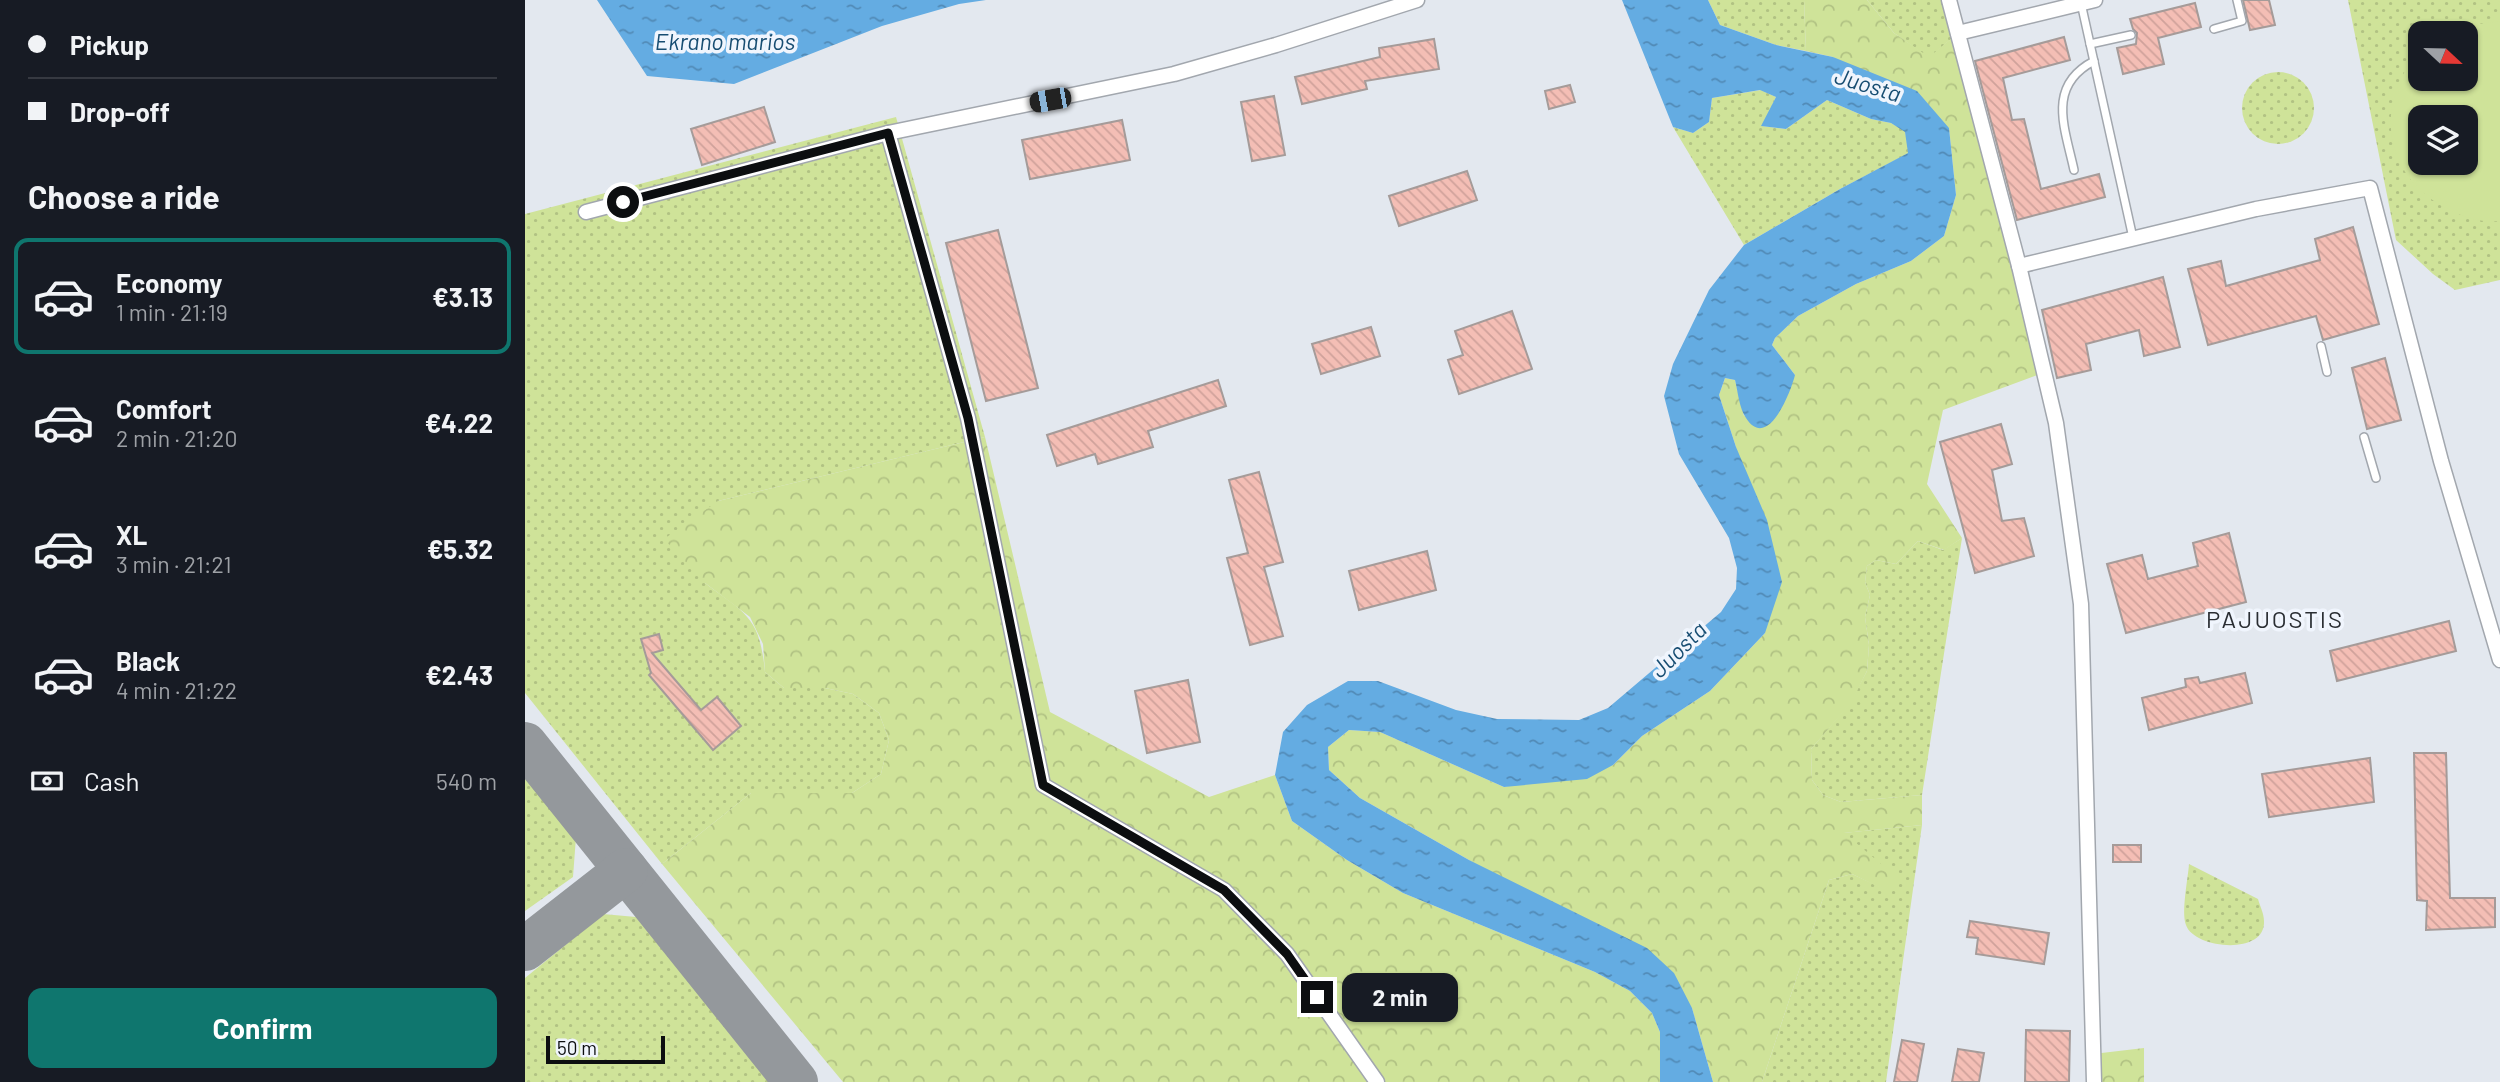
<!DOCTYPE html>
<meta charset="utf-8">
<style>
body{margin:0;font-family:Barlow,sans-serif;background:#242831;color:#f1f3f6;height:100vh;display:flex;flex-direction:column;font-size:26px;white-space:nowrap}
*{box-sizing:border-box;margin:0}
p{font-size:23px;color:#9ea1a6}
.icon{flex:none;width:38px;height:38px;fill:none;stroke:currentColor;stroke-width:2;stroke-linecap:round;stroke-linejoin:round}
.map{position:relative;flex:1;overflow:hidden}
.sheet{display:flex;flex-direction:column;background:#171b24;width:525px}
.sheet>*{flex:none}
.top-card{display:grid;align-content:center;height:154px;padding:0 28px;background:#171b24}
.needle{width:46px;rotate:112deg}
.controls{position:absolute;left:1883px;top:21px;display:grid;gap:14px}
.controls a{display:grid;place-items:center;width:70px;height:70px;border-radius:14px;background:#171b24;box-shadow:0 2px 5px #0004;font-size:35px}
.scale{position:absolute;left:21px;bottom:18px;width:119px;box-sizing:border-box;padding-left:7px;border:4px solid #0c0e10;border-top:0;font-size:19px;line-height:24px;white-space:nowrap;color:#0c0e10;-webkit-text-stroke:5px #f0f5fd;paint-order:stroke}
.end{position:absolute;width:32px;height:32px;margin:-16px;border:9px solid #0c0e10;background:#fff;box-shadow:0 0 0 4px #fff}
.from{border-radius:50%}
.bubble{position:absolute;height:49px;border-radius:14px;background:#171b24;box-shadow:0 2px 5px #0004;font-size:23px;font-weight:700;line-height:49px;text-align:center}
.car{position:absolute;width:21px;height:42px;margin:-21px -10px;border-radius:9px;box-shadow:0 0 5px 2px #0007;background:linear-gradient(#222 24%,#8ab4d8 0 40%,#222 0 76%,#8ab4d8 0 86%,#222 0)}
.top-card b{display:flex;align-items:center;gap:24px;height:66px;font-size:26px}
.top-card b+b{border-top:2px solid #363941}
.top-card i{width:18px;height:18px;background:#f1f3f6}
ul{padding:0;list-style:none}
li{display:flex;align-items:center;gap:21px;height:116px;margin:0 14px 10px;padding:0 14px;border:4px solid transparent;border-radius:14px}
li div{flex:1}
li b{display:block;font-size:26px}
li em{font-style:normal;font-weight:700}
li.active{border-color:#0f766e}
li>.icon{width:63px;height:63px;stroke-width:1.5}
h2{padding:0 28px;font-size:32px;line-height:84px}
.pay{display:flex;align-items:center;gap:18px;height:77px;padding:0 28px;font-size:26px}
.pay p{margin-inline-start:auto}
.cta{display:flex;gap:14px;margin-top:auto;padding:14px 28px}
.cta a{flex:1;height:80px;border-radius:14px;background:#0f766e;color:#fff;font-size:28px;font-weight:700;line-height:80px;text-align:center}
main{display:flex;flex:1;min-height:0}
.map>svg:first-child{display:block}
</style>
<main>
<section class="sheet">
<div class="top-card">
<b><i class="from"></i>Pickup</b>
<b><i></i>Drop-off</b>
</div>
<h2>Choose a ride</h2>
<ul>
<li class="active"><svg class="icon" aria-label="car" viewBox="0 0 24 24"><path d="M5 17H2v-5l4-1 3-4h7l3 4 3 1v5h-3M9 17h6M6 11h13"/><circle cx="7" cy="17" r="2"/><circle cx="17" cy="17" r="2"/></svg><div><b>Economy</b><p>1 min · 21:19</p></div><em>€3.13</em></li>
<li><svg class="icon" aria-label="car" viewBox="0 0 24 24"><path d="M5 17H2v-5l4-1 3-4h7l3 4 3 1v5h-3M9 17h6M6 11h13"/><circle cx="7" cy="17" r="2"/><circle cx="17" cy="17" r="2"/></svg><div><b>Comfort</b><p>2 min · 21:20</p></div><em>€4.22</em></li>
<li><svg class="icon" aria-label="car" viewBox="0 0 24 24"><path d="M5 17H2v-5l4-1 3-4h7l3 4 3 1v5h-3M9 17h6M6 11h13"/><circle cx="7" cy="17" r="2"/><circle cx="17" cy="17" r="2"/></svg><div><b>XL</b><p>3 min · 21:21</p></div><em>€5.32</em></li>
<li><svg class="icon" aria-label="car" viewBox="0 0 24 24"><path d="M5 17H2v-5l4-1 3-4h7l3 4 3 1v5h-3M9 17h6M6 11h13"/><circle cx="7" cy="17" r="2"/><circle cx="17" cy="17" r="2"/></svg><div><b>Black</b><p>4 min · 21:22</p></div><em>€2.43</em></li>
</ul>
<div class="pay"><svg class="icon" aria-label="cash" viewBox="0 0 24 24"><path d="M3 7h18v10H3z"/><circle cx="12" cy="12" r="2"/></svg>Cash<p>540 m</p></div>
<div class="cta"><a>Confirm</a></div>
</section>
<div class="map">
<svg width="1975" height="1082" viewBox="0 0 1975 1082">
<defs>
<pattern id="grass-dots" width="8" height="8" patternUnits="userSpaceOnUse" patternTransform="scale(1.75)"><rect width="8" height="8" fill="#cfe399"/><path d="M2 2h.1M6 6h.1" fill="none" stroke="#b1c283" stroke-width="1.8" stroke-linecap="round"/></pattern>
<pattern id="forest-crowns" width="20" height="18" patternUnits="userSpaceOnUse" patternTransform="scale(1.75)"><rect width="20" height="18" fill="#cfe399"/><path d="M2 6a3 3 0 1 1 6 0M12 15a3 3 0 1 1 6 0" fill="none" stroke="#b1c283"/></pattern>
<pattern id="water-ripples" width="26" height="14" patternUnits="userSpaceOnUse" patternTransform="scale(1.75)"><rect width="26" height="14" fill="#64ace2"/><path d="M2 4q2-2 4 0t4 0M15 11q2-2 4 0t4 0" fill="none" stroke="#518ab6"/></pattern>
<pattern id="building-back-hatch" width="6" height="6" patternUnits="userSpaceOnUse" patternTransform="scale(1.75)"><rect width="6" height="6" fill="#f4beb5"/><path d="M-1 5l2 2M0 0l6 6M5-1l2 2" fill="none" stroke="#d0a29b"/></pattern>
</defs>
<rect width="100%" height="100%" fill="#e3e8ef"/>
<g fill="url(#grass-dots)" fill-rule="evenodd">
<path d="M 1183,0 L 1279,0 L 1281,51 L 1251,45 L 1195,25 Z"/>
<path d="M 1342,0 L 1424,0 L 1433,33 L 1404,58 L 1369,33 Z"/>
<path d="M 1823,0 L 1975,0 L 1975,280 L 1930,290 L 1908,274 L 1871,240 ZM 1895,33 L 1941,33 L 1941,79 L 1895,79 ZM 1895,117 L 1941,117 L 1941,163 L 1895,163 Z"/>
<circle cx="1753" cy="108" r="36"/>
<path d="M 1236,90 L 1251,97 L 1237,126 L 1261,129 L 1302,100 L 1346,119 L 1366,123 L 1380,131 L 1384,153 L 1315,189 L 1219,245 L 1148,127 L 1168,133 L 1184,122 L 1187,98 Z"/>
<path d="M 371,117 L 460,437 L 193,501 L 180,583 C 221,614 235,617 240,672 L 259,688 L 300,688 L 328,694 L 354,713 L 364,740 L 356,774 L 327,793 L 226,793 L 137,864 L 0,693 L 0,214 Z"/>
<path d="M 1437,538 L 1397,795 L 1316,802 L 1298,795 L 1287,780 L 1286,749 L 1325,703 L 1342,671 L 1344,645 L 1340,617 L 1345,595 L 1340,582 L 1342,566 L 1351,560 L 1371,564 L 1393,541 L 1418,550 Z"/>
<path d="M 0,773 L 51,837 L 48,877 L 0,911 Z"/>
<path d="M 1397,825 L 1361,1082 L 1237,1082 L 1304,880 L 1327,874 L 1364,891 L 1318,833 Z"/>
<path d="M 1664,864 L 1733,899 C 1735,906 1739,914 1739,921 C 1741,956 1669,949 1661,925 C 1656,912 1663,879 1664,864 Z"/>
<path d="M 78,914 L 111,917 L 246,1082 L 0,1082 L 0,978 Z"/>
</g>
<g fill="url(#forest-crowns)">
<path d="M 1279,0 L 1342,0 L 1369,33 L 1404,57 L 1433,33 L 1518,373 L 1418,410 L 1402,484 L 1437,538 L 1419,550 L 1393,541 L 1371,564 L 1351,560 L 1342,566 L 1340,582 L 1345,595 L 1340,617 L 1344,645 L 1342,671 L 1326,703 L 1286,749 L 1287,780 L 1298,795 L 1316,802 L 1397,795 L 1397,825 L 1319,833 L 1373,878 L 1364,892 L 1327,874 L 1304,880 L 1237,1082 L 1188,1082 L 1167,1008 L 944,860 L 835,798 L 804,770 L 803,747 L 824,730 L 855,732 L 979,787 L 1088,765 L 1117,736 L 1185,691 L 1240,633 L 1211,447 L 1194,395 L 1200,378 L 1210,380 L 1219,416 L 1270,375 L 1247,345 L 1250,338 L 1273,316 L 1331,284 L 1386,261 L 1419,236 L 1431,195 L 1424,128 L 1308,57 L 1281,51 Z"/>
<path d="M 460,437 L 525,712 L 684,797 L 750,775 L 767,821 L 822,860 L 878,893 L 1070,972 L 1105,991 L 1127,1013 L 1135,1032 L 1135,1082 L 318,1082 L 137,864 L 226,793 L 327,793 L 356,774 L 364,740 L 354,713 L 328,694 L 300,688 L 259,688 L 240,672 L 238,644 L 225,617 L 180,583 L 139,539 L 193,501 Z"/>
<path d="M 1619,1048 L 1619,1082 L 1569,1082 L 1568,1054 Z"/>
</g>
<path fill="#cfe399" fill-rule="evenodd" d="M 1975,21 L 1975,221 C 1956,223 1940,218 1923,209 C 1858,177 1848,103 1895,50 L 1895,79 L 1941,79 L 1941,33 L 1923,33 L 1941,26 ZM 1895,117 L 1941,117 L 1941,163 L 1895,163 Z"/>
<g fill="url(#water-ripples)">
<path d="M 72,0 L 461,0 L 434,4 L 357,26 L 209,84 L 122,76 Z"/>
<path d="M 1097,0 L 1183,0 L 1195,25 L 1251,45 L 1308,57 L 1392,91 L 1424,128 L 1431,195 L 1419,236 L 1386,261 L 1331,284 L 1273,316 L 1250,338 L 1247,345 L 1270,375 C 1266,391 1243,452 1221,418 C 1214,408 1213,392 1210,380 L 1200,378 L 1194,395 L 1211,447 L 1242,520 L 1257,582 L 1240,633 L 1185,691 L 1117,736 L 1088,765 L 1062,779 L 979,787 L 855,732 L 824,730 L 803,747 L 804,770 L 835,798 L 944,860 L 1122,948 L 1149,973 L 1167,1008 L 1188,1082 L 1135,1082 L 1135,1032 L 1127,1013 L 1105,991 L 1070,972 L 878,893 L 822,860 L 767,821 L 750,775 L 758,732 L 782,705 L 823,681 L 853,681 L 931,710 L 972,719 L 1054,720 L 1083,708 L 1196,612 L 1211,589 L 1212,568 L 1204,538 L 1154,454 L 1139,396 L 1148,364 L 1184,290 L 1219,245 L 1315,189 L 1383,153 L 1380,132 L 1366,123 L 1346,119 L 1302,100 L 1261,129 L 1236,126 L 1251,97 L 1235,90 L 1187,98 L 1184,122 L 1168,133 L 1148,127 Z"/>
</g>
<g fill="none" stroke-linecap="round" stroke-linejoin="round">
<g stroke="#94989c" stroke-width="44">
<path d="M 0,744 L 271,1082"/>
<path d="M 0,949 L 101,870"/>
</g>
</g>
<g fill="url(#building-back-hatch)" stroke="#a59b99" stroke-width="2">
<path d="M 1718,0 L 1744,0 L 1750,25 L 1725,30 Z"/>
<path d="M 1670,3 L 1676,27 L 1633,38 L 1639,64 L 1598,74 L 1592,48 L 1611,44 L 1612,33 L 1608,29 L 1605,19 Z"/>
<path d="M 1539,37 L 1545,60 L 1478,78 L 1487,120 L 1499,119 L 1516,189 L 1574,174 L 1580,197 L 1492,220 L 1450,61 Z"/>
<path d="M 909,39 L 914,69 L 840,81 L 842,89 L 777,104 L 770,77 L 855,57 L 854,48 Z"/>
<path d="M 1045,85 L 1050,102 L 1024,109 L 1020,91 Z"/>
<path d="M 749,96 L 760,155 L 727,161 L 716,102 Z"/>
<path d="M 239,107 L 250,142 L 177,165 L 166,129 Z"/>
<path d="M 597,120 L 605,160 L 505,179 L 497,140 Z"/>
<path d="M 942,171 L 952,200 L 874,226 L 864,196 Z"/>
<path d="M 1828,227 L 1854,324 L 1798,340 L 1791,316 L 1683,345 L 1663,269 L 1696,261 L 1701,286 L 1795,260 L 1790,239 Z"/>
<path d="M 473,230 L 513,388 L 461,401 L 421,243 Z"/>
<path d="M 1638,277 L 1655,347 L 1619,356 L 1614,330 L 1561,344 L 1566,370 L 1532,378 L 1517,310 Z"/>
<path d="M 987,311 L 1007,369 L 934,394 L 923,360 L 938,355 L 930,331 Z"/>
<path d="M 846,327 L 855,356 L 796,374 L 787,344 Z"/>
<path d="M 1860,358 L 1876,420 L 1842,429 L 1827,368 Z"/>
<path d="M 693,380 L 701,406 L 623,431 L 628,447 L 573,464 L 570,454 L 532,466 L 522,435 Z"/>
<path d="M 1476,424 L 1487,464 L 1467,470 L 1477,521 L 1499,518 L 1509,556 L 1450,573 L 1415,442 Z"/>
<path d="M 734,472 L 758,562 L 739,567 L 758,636 L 725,645 L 702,558 L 723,553 L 704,480 Z"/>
<path d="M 1704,533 L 1721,602 L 1601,633 L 1582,564 L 1617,555 L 1623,579 L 1673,566 L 1668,543 Z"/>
<path d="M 902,551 L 911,590 L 834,610 L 824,571 Z"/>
<path d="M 1924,621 L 1931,651 L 1812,681 L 1805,651 Z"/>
<path d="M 134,634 L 138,650 L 127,653 L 176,710 L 192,697 L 216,726 L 188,750 L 124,675 L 126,673 L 116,639 Z"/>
<path d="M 1720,673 L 1727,703 L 1624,730 L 1617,698 L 1661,687 L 1660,679 L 1673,677 L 1675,683 Z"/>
<path d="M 663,680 L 675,742 L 622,753 L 610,691 Z"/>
<path d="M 1889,753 L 1921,753 L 1925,898 L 1970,898 L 1970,927 L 1901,930 L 1902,901 L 1892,900 Z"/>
<path d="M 1845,758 L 1849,802 L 1744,817 L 1737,774 Z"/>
<rect x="1588" y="845" width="28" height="17"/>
<path d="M 1445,921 L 1524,933 L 1519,964 L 1451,954 L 1453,938 L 1442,937 Z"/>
<path d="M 1501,1030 L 1545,1031 L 1544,1082 L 1500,1082 Z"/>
<path d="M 1377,1040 L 1399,1044 L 1392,1082 L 1369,1082 Z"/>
<path d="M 1433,1049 L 1459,1053 L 1454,1082 L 1427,1082 Z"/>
</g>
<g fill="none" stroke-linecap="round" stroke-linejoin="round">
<g stroke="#a2a7ae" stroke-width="10">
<g id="lane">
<path d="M 1556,3 L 1608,238"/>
<path d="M 1689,29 L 1717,21 L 1712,0"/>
<path d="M 1565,44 L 1606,35"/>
<path d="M 1549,170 C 1540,128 1521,86 1569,61"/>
<path d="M 1796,346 L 1802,372"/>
<path d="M 1839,437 L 1851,478"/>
</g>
</g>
<g stroke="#a2a7ae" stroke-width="17">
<g id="street">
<path d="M 1424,0 L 1494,266 L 1531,423 L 1556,604 L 1569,1082"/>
<path d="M 1433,33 L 1570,0"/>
<path d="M 363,133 L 443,418 L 518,785 L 699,890 L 762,954 L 852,1082"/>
<path d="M 61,212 L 363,133 L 649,74 L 751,45 L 892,0"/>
<path d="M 1494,266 L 1731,209 L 1845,188 L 1916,461 L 1975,660"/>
</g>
</g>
<use href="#lane" stroke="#fff" stroke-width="7"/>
<use href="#street" stroke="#fff" stroke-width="14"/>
</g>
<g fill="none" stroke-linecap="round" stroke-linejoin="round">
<path stroke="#0c0e10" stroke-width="9" d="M 98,202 L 363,133 L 443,418 L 518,785 L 699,890 L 762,954 L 792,997"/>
</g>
<g text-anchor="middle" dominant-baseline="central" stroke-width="7" stroke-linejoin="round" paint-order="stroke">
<g font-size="23" font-style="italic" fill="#174d72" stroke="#f0f5fd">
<text x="200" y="41">Ekrano marios</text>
<text transform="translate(1343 84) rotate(17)">Juosta</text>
<text transform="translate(1153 649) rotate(-45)">Juosta</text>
</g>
<g font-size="24" letter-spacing="2" fill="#2a2e33" stroke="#f0f5fd">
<text x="1750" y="618">PAJUOSTIS</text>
</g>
</g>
</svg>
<div class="controls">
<a><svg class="needle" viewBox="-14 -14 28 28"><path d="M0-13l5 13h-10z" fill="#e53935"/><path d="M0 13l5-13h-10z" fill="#9ea1a6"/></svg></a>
<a><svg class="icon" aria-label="layers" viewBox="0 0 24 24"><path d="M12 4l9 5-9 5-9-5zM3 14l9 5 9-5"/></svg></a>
</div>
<div class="scale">50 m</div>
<i class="end from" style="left:98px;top:202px"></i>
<i class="end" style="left:792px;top:997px"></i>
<div class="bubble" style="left:817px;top:973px;width:116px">2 min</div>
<i class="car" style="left:525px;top:100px;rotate:260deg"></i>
</div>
</main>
